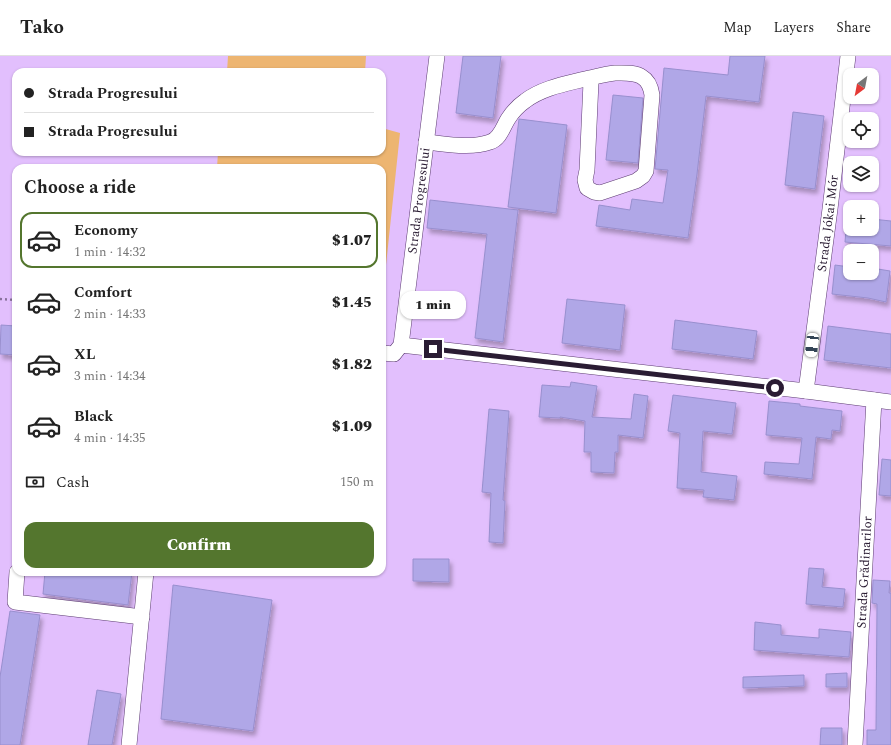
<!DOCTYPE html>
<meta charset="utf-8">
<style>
body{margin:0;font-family:Spectral,serif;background:#f6f6f6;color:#222;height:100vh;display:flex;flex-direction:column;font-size:15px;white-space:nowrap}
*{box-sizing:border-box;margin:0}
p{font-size:13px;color:#767676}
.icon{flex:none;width:22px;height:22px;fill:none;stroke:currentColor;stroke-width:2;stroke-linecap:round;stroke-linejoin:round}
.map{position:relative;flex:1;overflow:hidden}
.side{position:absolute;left:12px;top:108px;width:374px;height:412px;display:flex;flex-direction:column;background:#fff;border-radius:12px;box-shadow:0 1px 3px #0004}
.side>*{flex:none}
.top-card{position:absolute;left:12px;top:12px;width:374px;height:88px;border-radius:12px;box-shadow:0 1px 3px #0004;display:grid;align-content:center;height:88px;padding:0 12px;background:#fff}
.needle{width:26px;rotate:212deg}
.fabs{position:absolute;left:843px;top:12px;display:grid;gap:8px}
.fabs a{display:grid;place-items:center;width:36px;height:36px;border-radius:8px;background:#fff;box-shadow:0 1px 3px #0004;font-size:20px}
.end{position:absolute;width:18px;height:18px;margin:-9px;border:5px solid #2a1c33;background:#fff;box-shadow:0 0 0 2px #fff}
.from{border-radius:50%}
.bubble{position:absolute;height:28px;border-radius:12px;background:#fff;box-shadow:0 1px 3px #0004;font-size:13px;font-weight:800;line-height:28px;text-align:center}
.car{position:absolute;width:12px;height:24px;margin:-12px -6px;border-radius:5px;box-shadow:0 0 3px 1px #0007;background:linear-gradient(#fff 24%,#345 0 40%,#fff 0 76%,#345 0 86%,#fff 0)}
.top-card b{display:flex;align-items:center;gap:14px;height:38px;font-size:15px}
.top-card b+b{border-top:1px solid #e0e0e0}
.top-card i{width:10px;height:10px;background:#222}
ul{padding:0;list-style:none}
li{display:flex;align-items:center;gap:12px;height:56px;margin:0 8px 6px;padding:0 4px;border:2px solid transparent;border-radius:12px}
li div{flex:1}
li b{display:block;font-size:15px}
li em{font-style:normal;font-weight:800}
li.current{border-color:#54762e}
li>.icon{width:36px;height:36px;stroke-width:1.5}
h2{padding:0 12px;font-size:18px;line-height:48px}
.pay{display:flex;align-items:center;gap:10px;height:44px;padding:0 12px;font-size:15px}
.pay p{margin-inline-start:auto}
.action{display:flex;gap:8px;margin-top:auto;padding:8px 12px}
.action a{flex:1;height:46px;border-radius:12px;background:#54762e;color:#fff;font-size:16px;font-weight:800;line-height:46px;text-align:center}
header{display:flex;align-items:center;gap:24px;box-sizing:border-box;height:56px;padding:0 20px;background:#fff;border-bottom:1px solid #e0e0e0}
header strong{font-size:19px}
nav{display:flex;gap:22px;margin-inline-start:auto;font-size:14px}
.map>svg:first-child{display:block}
</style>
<header>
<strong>Tako</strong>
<nav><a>Map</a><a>Layers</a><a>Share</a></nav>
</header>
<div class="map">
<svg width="891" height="689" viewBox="0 0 891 689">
<defs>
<filter id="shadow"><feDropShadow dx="2.5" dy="4.5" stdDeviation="2" flood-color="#0004"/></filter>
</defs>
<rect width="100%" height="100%" fill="#e2bffd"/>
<g fill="#edb571">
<path d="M 228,0 L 366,0 L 365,16 L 227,16 Z"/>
<path d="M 382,72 L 400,77 L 386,209 L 382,209 L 382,112 L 217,112 L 218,96 L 382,96 Z"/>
</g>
<g fill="#b0a7e7" stroke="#988fce" filter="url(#shadow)">
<path d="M 463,0 L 501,0 L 493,62 L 456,57 Z"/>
<path d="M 730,0 L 765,0 L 759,46 L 706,40 L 697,118 L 688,182 L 596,170 L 599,149 L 630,154 L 632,143 L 663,147 L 668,114 L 655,113 L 664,12 L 728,19 Z"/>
<path d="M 613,39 L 643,42 L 638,107 L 606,104 Z"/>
<path d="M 793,56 L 824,60 L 815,133 L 785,129 Z"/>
<path d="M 519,63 L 567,69 L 556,157 L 508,151 Z"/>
<path d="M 430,144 L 518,154 L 503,286 L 475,282 L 487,178 L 427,172 Z"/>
<path d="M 847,161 L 850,161 L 850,173 L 872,173 L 872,163 L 891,165 L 891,190 L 845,186 Z"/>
<path d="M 835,209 L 850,211 L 850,217 L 872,217 L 872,212 L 890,215 L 886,246 L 868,242 L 832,238 Z"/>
<path d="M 567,243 L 625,249 L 620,294 L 562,287 Z"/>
<path d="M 675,264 L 757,275 L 753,303 L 672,293 Z"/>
<path d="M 1,269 L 16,270 L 16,299 L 0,298 Z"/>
<path d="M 828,270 L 891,278 L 891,312 L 824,304 Z"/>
<path d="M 571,326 L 597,330 L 592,361 L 631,363 L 634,338 L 648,340 L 643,382 L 618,379 L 618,396 L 615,396 L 614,417 L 591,416 L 591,396 L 584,396 L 585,365 L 560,361 L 560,362 L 539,361 L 542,329 L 570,331 Z"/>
<path d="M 673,339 L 736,347 L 732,378 L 703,375 L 701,416 L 737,420 L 734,444 L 703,441 L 704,434 L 677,432 L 680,377 L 668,375 Z"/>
<path d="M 769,345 L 800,348 L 800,350 L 842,355 L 840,375 L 832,374 L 831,383 L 816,381 L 812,423 L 764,418 L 765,406 L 799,408 L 802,382 L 766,379 Z"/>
<path d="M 489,353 L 509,355 L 503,444 L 505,445 L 503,487 L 489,486 L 491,437 L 482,436 Z"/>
<path d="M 882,403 L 891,404 L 891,440 L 879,439 Z"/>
<path d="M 413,503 L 449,503 L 449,526 L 413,525 Z"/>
<path d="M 809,512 L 824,513 L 822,531 L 845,533 L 843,551 L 806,548 Z"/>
<path d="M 45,516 L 132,516 L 128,549 L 43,538 Z"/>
<path d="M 873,524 L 890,525 L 889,537 L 891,537 L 891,689 L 867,689 L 867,674 L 876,674 L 877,548 L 872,547 Z"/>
<path d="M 173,529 L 272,544 L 253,675 L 161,663 Z"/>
<path d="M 10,555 L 40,559 L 20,689 L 0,689 L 0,621 Z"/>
<path d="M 755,566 L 781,569 L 781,579 L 819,582 L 819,573 L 851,576 L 849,601 L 754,594 Z"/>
<path d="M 847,617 L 847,631 L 826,631 L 826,618 Z"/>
<path d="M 804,619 L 804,630 L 743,632 L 743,621 Z"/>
<path d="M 97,634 L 121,638 L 112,689 L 88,689 Z"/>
<path d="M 821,672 L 842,672 L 842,689 L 820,689 Z"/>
</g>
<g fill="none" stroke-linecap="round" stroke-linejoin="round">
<g stroke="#5c3c71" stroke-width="16">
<g id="minor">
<path d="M 426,86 C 446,88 471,93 490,86 C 500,83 503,71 508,63 C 513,55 518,50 525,45 C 542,32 565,28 585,23 C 595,21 605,18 615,17 C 623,17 635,16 642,21 C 649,25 651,32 652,39 L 646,115 L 643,120 L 636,125 L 600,137 L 594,136 L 587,132 L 585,124 L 587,114 L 591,26 L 590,22"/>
<path d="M 401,289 L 806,335 L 891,346"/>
<path id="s1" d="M 382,297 L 394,298 L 401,289 L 437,0"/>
<path id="s2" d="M 806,335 L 830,153 L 848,0"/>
<path d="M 17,516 L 15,546 L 142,561"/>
<path d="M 129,689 L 146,516"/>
<path id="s3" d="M 855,689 L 874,344"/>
</g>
</g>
<path stroke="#88709b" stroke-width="2.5" stroke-dasharray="2 3" stroke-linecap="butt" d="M 0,243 L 16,244"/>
<use href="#minor" stroke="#fff" stroke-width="15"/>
</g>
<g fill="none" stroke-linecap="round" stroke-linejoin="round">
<path stroke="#2a1c33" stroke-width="5" d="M 433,293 L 775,332"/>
</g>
<g text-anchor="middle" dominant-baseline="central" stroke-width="4" stroke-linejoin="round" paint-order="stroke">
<g font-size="13" fill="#2a1c33" stroke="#f6ebfe">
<text stroke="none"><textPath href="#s1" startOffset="169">Strada Progresului</textPath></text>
<text stroke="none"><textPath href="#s2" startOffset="169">Strada Jókai Mór</textPath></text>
<text stroke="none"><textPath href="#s3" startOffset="173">Strada Grădinarilor</textPath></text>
</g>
</g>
</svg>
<div class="fabs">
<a><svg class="needle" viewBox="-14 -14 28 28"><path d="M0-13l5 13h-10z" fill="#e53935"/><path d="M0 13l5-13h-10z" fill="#767676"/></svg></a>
<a><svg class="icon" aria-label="locate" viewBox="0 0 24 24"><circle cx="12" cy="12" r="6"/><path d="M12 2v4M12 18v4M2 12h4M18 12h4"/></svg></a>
<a><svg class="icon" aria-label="layers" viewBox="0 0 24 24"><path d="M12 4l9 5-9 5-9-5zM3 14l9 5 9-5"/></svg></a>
<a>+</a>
<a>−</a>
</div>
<i class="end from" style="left:775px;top:332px"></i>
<i class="end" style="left:433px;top:293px"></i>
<div class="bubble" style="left:400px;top:235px;width:66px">1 min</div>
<i class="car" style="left:812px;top:289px;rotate:187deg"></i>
<div class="top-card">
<b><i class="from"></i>Strada Progresului</b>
<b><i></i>Strada Progresului</b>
</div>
<section class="side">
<h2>Choose a ride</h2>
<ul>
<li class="current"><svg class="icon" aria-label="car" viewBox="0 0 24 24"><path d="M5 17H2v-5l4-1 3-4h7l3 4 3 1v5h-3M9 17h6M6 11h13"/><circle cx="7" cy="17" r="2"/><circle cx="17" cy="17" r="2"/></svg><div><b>Economy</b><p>1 min · 14:32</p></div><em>$1.07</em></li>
<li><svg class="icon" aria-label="car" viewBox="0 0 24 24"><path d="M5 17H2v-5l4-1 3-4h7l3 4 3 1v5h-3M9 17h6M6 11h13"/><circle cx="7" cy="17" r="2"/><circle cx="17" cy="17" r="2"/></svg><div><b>Comfort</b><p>2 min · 14:33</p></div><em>$1.45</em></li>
<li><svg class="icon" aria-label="car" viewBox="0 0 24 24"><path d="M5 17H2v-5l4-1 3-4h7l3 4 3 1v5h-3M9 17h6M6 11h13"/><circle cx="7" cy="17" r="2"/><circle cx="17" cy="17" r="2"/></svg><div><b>XL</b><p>3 min · 14:34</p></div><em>$1.82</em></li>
<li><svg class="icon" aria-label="car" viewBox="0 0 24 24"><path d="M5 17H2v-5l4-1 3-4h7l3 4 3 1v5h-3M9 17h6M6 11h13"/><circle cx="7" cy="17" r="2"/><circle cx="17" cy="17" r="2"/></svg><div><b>Black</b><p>4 min · 14:35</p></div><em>$1.09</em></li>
</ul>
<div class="pay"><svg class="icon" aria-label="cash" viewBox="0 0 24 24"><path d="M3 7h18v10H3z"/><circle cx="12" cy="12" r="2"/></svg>Cash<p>150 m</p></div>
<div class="action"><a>Confirm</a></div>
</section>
</div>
